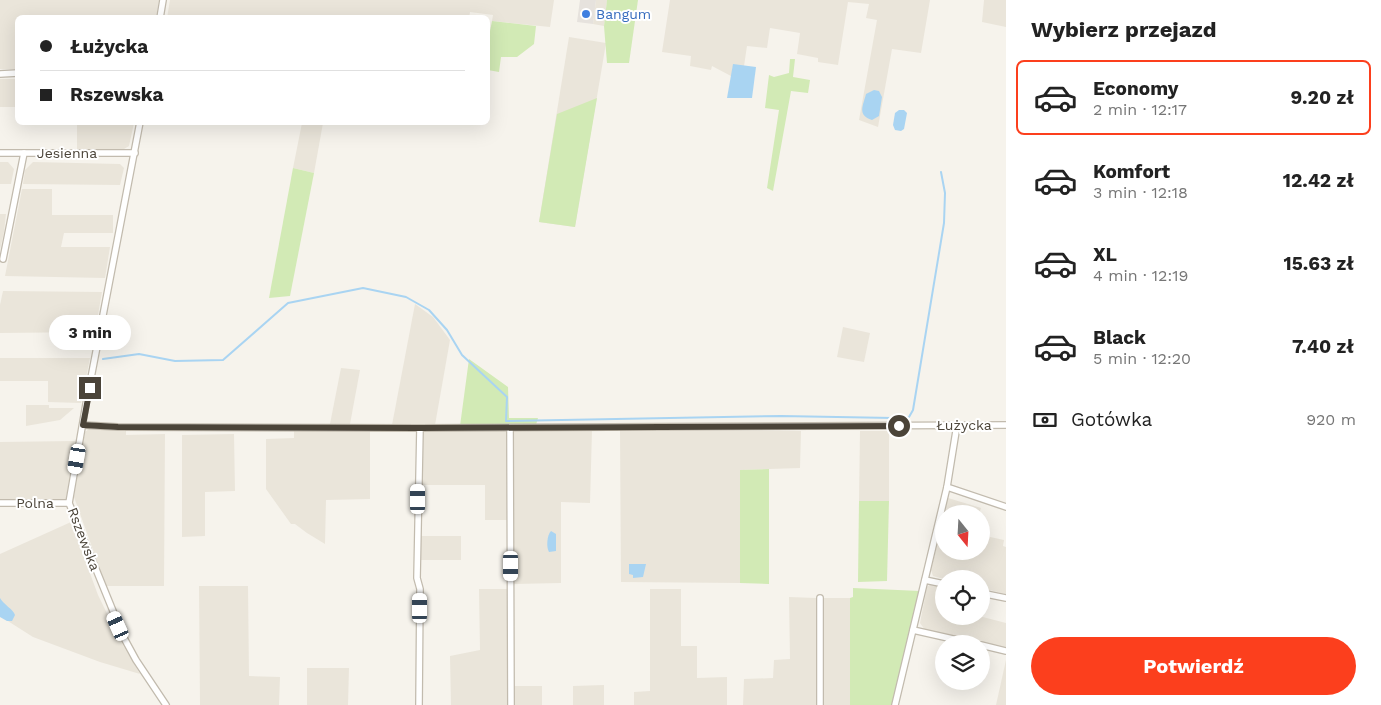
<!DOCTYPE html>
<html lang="pl">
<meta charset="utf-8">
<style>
body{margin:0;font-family:"Work Sans",sans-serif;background:#f6f6f6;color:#222;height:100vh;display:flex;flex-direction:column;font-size:19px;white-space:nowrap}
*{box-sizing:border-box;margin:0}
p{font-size:16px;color:#767676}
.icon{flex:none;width:28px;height:28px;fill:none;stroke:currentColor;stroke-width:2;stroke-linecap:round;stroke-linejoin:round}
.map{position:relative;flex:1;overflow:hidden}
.details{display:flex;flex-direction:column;background:#fff;width:375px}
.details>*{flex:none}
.guide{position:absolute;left:15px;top:15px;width:475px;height:110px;border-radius:8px;box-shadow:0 5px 20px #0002;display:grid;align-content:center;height:110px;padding:0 25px;background:#fff}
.needle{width:32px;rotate:162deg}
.buttons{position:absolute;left:935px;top:505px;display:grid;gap:10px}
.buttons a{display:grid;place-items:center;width:55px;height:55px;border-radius:50%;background:#fff;box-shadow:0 5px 20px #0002;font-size:25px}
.end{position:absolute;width:22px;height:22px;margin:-11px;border:6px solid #4b4439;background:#fff;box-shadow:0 0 0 2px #fff}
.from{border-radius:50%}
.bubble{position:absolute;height:35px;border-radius:18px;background:#fff;box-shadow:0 5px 20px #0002;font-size:16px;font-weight:700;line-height:35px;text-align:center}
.car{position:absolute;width:15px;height:30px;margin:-15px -8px;border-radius:6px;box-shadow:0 0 4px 1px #0007;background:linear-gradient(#fff 24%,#345 0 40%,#fff 0 76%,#345 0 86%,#fff 0)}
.guide b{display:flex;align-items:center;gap:18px;height:48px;font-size:19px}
.guide b+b{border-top:1px solid #e0e0e0}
.guide i{width:12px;height:12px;background:#222}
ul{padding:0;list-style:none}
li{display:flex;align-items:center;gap:15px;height:75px;margin:0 10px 8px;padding:0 15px;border:2px solid transparent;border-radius:8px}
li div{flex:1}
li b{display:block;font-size:19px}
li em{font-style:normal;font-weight:700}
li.selected{border-color:#fc3f1d}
li>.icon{width:45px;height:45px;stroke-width:1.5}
h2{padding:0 25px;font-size:22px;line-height:60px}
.pay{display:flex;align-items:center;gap:12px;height:55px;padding:0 25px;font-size:19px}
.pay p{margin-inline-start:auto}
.button{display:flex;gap:10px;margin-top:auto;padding:10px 25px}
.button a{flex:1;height:58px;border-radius:30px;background:#fc3f1d;color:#fff;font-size:20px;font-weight:700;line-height:58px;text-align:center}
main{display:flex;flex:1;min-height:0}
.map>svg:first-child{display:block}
</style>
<main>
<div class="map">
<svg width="1006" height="705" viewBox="0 0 1006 705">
<rect width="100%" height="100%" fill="#f6f3ec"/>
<g fill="#eae5da">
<path d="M 0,0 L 159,0 L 156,17 L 18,18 L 17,69 L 0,69 Z"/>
<path d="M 170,0 L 554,0 L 550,27 L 492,21 L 493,15 L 470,12 L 469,18 L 167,18 Z"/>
<path d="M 596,0 L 607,0 L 604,26 L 593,24 Z"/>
<path d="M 670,0 L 930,0 L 921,53 L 892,49 L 878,127 L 859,120 L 877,20 L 866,18 L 869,4 L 848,2 L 838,65 L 818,62 L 818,58 L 797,54 L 800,33 L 770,28 L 767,48 L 747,46 L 744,66 L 731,76 L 712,66 L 711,70 L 690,66 L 691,56 L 662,52 Z"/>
<path d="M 984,0 L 1006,0 L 1006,27 L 982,22 Z"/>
<path d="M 569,37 L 606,43 L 575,227 L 539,222 Z"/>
<rect x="0" y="79" width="17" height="28"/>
<path d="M 77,123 L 134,123 L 129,146 L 124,149 L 77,149 Z"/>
<path d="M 302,123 L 323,123 L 314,173 L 293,168 Z"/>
<path d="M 0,162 L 8,162 L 14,169 L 11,184 L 0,184 Z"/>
<path d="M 33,162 L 120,164 L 124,168 L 120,185 L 23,184 L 25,170 Z"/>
<path d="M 22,189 L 52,189 L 52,215 L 113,215 L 113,233 L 64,233 L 61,247 L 110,247 L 105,278 L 5,276 Z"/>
<path d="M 0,214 L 6,214 L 4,232 L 0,250 Z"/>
<path d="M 3,291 L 102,292 L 95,332 L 0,333 L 0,305 Z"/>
<path d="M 415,304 L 433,317 L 450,340 L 435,425 L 392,425 Z"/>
<path d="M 843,327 L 870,333 L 864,362 L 837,357 Z"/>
<path d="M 0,358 L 90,358 L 81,403 L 48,402 L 48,381 L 0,381 Z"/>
<path d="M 341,368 L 360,370 L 350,424 L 330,424 Z"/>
<path d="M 26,405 L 49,405 L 49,408 L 74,408 L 60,420 L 26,426 Z"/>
<path d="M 89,429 L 126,431 L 126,435 L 165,434 L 164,586 L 106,586 L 74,497 L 85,432 Z"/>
<path d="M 592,430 L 590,503 L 561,502 L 561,583 L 514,584 L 513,431 Z"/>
<path d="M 620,430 L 801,431 L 800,468 L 740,470 L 740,583 L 621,582 Z"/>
<path d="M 294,431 L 370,431 L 370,499 L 326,500 L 325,544 L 307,533 L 295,524 L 291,524 L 266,489 L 266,439 L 294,438 Z"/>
<path d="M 420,431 L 508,431 L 509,520 L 485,520 L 485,485 L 421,485 Z"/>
<path d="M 860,431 L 889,431 L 889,501 L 859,501 Z"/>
<path d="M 234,434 L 235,491 L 205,492 L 205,536 L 182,537 L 182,435 Z"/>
<path d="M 75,441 L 66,499 L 0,500 L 0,442 Z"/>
<path d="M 948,498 L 981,508 L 979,514 L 944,514 Z"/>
<path d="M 944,517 L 944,551 L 981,551 L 981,535 L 1004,540 L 1003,546 L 1006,547 L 1006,594 L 981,588 L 981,579 L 944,579 L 933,576 L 931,570 Z"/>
<path d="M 71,522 L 98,595 L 120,640 L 140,674 L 100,662 L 33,637 L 0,616 L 0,554 Z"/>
<path d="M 420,536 L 461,536 L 461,560 L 421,560 Z"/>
<path d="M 931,584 L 944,587 L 944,616 L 979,616 L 1006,623 L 1006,648 L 925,630 L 920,623 L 927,587 Z"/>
<path d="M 199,586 L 248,586 L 249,676 L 280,677 L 279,705 L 200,705 Z"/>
<path d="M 479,589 L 508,589 L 508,705 L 451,705 L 450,656 L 480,650 Z"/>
<path d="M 650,589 L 681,589 L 681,646 L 697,646 L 697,678 L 727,677 L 727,705 L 634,705 L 634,692 L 650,691 Z"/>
<path d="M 789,597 L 816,598 L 816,705 L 743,705 L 744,679 L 773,678 L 774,660 L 790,659 Z"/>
<rect x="824" y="598" width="26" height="107"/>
<path d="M 1006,660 L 1006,705 L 996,705 Z"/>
<path d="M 307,668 L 349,668 L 348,705 L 307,705 Z"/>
<path d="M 604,685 L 604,705 L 573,705 L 573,686 Z"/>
<rect x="514" y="686" width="28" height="19"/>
</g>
<path fill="#e6e2dd" d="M 580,0 L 596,0 L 593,24 L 577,22 Z"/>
<g fill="#d2eab5">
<path d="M 607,0 L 638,0 L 629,63 L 607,63 L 604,26 Z"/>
<path d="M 492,21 L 536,26 L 534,44 L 517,57 L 501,57 L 499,72 L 488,70 L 488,41 Z"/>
<path d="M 790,59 L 795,59 L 793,77 L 810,80 L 808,93 L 791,91 L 773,191 L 767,188 L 779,110 L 765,108 L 769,75 L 774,77 L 789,73 Z"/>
<path d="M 597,98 L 575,227 L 539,222 L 557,114 Z"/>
<path d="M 293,168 L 314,173 L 290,296 L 269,298 Z"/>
<path d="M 469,359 L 508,387 L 509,418 L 538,418 L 536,425 L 460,426 Z"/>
<path d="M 769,469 L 769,584 L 740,583 L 740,470 Z"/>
<path d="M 859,501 L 889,501 L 887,581 L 858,582 Z"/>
<path d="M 853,588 L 920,591 L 893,705 L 850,705 L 850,598 L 853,597 Z"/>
</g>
<g fill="#a9d4f2">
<path d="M 733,64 L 756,67 L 752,98 L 727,98 Z"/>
<path d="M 874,90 L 879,91 L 882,97 L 879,116 L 872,120 C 857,115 863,106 866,94 Z"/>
<path d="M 899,110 L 904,110 L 907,113 L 904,129 L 901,131 L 895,130 L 893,125 L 895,113 Z"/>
<path d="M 551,531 L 556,534 L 556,551 L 549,552 C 546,547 547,535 551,531 Z"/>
<path d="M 629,564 L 646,564 L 643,577 L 633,578 L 633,575 L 629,574 Z"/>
<path d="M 0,598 C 4,605 13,609 15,615 L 12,621 L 7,621 L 0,617 Z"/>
</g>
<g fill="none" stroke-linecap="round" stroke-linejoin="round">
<path stroke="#a9d4f2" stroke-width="2" d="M 103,359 L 139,354 L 175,361 L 223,360 L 288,303 L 363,288 L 406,297 L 429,310 L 447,330 L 462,355 L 507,397 L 506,421 L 781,416 L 893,418 L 909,417 L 913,410 L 944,223 L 945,193 L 941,172"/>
<g stroke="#c2bbae" stroke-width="8">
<g id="minor">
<path d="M 160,18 L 163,0"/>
<path d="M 0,74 L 18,73"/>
<path d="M 140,122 L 86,404 L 69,503 L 124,638 L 136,660 L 166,705"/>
<path d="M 0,153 L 135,153"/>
<path d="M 3,259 L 24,153"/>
<path d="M 83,425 L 118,427 L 420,428 L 1006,425"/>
<path d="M 510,428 L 511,705"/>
<path d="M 947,487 L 1006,507"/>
<path d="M 0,503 L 69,503"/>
<path d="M 925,580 L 944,584"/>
<path d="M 981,593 L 1006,598"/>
<path d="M 913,630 L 975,644"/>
<path d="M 981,645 L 1006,651"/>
<path d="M 419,705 L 420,589 L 417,578 L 420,428"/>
<path d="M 820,705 L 820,598"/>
<path d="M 895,705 L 947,487 L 957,425"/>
</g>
</g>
<use href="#minor" stroke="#fff" stroke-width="5.5"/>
</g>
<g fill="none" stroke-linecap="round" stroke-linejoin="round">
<path stroke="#4b4439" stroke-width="6" d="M 90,388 L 83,425 L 118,427 L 420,428 L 899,426"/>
</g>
<circle fill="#3f7fe0" stroke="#fff" stroke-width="2" cx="586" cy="14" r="5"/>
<g text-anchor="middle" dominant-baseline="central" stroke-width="4" stroke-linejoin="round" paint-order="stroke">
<g font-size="14" fill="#366cbe" stroke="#fff" text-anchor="start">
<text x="596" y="14">Bangum</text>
</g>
<g font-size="14" fill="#4b4439" stroke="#fff">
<text x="67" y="153">Jesienna</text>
<text x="964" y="425">Łużycka</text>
<text x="35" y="503">Polna</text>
<text transform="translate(84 539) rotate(69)">Rszewska</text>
</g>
</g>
</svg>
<div class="buttons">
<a><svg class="needle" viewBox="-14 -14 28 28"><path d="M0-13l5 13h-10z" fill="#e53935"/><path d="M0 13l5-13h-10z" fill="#767676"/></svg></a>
<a><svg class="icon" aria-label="locate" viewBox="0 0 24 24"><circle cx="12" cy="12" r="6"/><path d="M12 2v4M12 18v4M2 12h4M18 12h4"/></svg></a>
<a><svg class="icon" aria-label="layers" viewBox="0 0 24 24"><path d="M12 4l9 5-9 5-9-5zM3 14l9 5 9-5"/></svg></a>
</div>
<i class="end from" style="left:899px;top:426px"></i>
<i class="end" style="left:90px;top:388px"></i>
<div class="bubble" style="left:49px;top:315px;width:82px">3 min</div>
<i class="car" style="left:77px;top:459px;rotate:190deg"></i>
<i class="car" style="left:418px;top:499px;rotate:0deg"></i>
<i class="car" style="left:511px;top:566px;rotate:180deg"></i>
<i class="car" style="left:420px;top:608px;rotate:0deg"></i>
<i class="car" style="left:118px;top:626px;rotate:336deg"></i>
<div class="guide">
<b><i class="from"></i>Łużycka</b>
<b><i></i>Rszewska</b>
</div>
</div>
<section class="details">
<h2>Wybierz przejazd</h2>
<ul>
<li class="selected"><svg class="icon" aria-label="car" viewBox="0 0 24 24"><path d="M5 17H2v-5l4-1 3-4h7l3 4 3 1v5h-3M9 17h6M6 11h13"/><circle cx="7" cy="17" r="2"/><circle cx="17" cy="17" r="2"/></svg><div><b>Economy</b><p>2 min · 12:17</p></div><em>9.20 zł</em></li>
<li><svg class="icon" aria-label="car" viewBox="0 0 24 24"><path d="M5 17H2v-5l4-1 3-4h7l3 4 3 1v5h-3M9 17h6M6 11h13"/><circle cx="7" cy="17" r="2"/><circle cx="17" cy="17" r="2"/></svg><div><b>Komfort</b><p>3 min · 12:18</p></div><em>12.42 zł</em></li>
<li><svg class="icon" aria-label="car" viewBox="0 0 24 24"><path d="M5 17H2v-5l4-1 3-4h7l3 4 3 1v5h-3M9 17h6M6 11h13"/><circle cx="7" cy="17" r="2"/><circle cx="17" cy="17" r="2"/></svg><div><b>XL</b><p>4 min · 12:19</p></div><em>15.63 zł</em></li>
<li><svg class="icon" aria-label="car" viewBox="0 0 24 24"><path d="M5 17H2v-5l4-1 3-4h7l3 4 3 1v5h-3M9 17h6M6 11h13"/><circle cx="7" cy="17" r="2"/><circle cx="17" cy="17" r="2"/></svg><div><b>Black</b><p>5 min · 12:20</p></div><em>7.40 zł</em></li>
</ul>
<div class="pay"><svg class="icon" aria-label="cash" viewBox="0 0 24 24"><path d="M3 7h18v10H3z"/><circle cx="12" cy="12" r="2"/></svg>Gotówka<p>920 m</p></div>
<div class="button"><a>Potwierdź</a></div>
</section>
</main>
